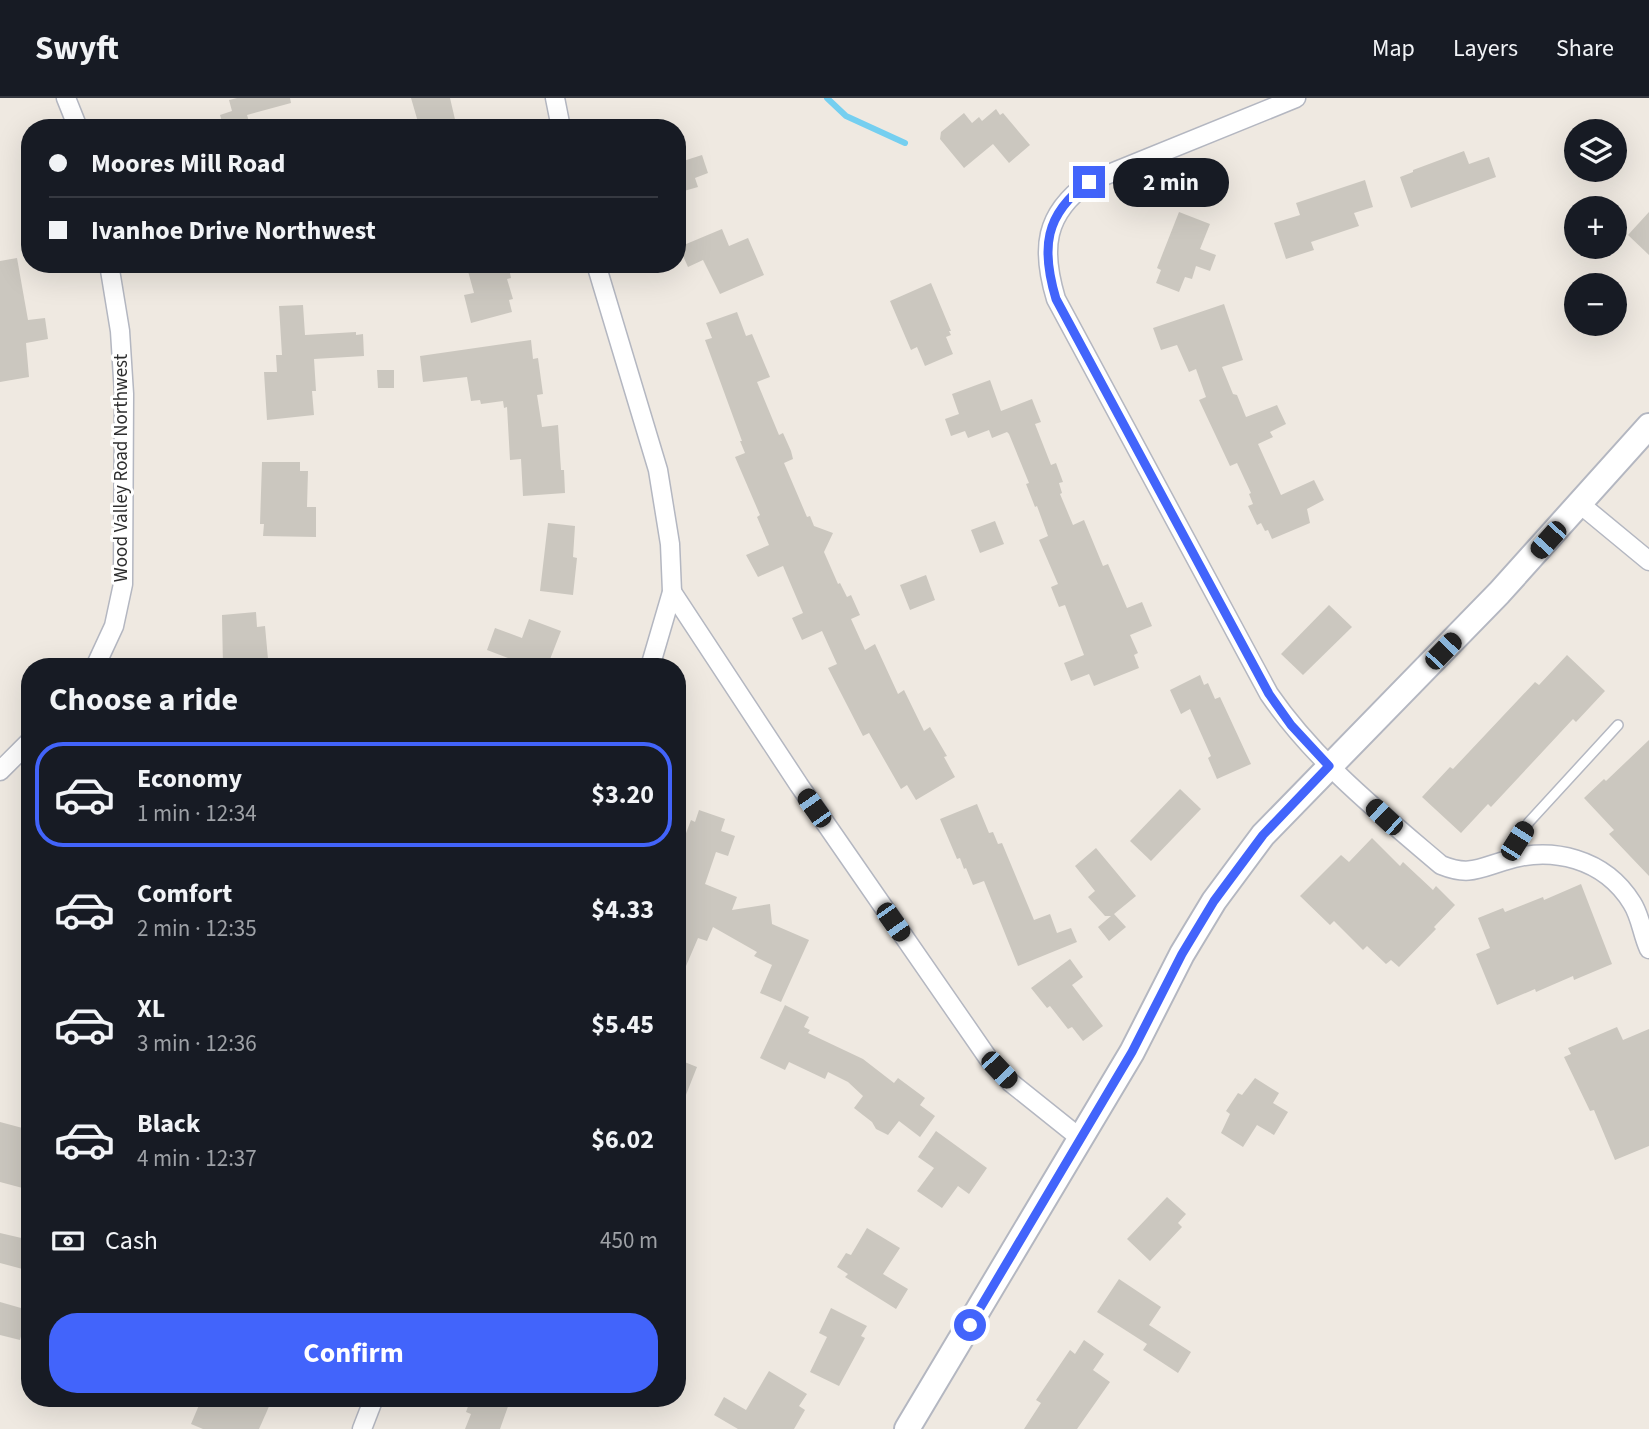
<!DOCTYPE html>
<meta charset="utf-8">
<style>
body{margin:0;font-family:"Source Sans 3",sans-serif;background:#20242c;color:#f1f3f6;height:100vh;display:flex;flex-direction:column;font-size:26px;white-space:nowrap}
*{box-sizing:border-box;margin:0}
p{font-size:23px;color:#9ea1a6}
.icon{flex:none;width:38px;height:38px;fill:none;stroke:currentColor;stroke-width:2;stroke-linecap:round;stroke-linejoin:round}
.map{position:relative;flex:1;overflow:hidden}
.drawer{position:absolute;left:21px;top:560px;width:665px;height:749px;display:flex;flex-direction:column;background:#171b24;border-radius:28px;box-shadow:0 7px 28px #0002}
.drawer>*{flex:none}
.banner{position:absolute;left:21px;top:21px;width:665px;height:154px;border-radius:28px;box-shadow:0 7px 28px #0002;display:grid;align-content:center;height:154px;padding:0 28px;background:#171b24}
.tools{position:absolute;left:1564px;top:21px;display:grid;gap:14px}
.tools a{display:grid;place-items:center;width:63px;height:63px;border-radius:50%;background:#171b24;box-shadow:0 7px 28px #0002;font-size:35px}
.end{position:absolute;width:32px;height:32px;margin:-16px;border:9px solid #4264fb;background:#fff;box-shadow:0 0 0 4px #fff}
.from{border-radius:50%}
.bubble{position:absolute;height:49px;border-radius:24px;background:#171b24;box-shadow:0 7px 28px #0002;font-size:23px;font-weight:700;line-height:49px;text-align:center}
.car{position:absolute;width:21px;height:42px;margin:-21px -10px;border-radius:9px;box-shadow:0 0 5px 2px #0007;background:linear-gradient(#222 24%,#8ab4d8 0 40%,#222 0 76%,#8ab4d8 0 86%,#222 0)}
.banner b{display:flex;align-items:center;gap:24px;height:66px;font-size:26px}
.banner b+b{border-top:2px solid #363941}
.banner i{width:18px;height:18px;background:#f1f3f6}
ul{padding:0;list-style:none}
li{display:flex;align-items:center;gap:21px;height:105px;margin:0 14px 10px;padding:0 14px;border:4px solid transparent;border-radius:28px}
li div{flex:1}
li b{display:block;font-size:26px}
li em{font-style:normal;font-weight:700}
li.on{border-color:#4264fb}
li>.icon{width:63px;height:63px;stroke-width:1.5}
h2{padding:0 28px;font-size:32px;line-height:84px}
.pay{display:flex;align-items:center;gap:18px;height:77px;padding:0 28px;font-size:26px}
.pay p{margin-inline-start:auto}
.cta{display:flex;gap:14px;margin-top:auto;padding:14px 28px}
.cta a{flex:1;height:80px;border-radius:28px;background:#4264fb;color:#fff;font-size:28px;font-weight:700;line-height:80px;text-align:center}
header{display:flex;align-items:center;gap:42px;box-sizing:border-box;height:98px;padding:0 35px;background:#171b24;border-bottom:2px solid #363941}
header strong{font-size:33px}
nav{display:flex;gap:38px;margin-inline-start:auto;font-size:24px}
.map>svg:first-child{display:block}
</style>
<header>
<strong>Swyft</strong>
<nav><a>Map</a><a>Layers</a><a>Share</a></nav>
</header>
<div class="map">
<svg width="1649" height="1331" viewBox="0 0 1649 1331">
<rect width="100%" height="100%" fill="#efe9e1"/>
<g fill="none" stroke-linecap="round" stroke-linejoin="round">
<path stroke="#75cff0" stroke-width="6" d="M 827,0 L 846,18 L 905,45"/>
</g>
<g fill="#cbc7bf">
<path d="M 237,0 L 290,0 L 291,5 L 247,17 L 251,30 L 224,30 L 220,17 L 232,13 L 229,2 Z"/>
<path d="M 411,0 L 450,0 L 457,30 L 429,30 L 427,21 L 418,24 Z"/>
<path d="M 996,11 L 1000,17 L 1003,15 L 1030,47 L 1009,65 L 993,46 L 964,70 L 940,41 L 941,34 L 964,15 L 972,25 L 979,19 L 982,23 Z"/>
<path d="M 1464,53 L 1469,66 L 1489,59 L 1496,79 L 1411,110 L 1400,79 L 1413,74 L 1413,72 Z"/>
<path d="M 702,57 L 708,75 L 695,80 L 698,89 L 677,95 L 677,65 Z"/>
<path d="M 1365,82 L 1373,109 L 1354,115 L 1359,128 L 1311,144 L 1314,152 L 1286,161 L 1274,125 L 1300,117 L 1296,105 Z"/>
<path d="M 1179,114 L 1210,126 L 1200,151 L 1216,157 L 1210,173 L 1196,168 L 1192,181 L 1185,179 L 1179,194 L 1156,185 L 1161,172 L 1157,170 Z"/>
<path d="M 1649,114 L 1649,157 L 1628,137 Z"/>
<path d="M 722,131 L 729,148 L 748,140 L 764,177 L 720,196 L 703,162 L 688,169 L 679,149 Z"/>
<path d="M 17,160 L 28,222 L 45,220 L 48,241 L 26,245 L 29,279 L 0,284 L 0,163 Z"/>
<path d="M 466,166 L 508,166 L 511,180 L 507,181 L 513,201 L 509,202 L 512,214 L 471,225 L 464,197 L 474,195 Z"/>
<path d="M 931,185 L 951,233 L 949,233 L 951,237 L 946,239 L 953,256 L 925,268 L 917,249 L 911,252 L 890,203 Z"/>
<path d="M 1224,206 L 1243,262 L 1222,269 L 1233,296 L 1237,297 L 1246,319 L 1277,307 L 1286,326 L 1270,334 L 1273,339 L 1258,346 L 1281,397 L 1314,382 L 1324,402 L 1307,411 L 1310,425 L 1272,441 L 1268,432 L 1265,433 L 1261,425 L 1257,427 L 1248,408 L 1253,406 L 1249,396 L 1251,395 L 1237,365 L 1230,368 L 1199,302 L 1206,299 L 1196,271 L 1189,274 L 1177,247 L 1161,252 L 1153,230 Z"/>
<path d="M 303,207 L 305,237 L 356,234 L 356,237 L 363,236 L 364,258 L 314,261 L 316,293 L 312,293 L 314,317 L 267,322 L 264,274 L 277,274 L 276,257 L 282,257 L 279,208 Z"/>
<path d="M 737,214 L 746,238 L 752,236 L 770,279 L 757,284 L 779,337 L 783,335 L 791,353 L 793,361 L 784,365 L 807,419 L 810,418 L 814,428 L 833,435 L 824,454 L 838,486 L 840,485 L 847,499 L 851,497 L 860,517 L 851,521 L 865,552 L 875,546 L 898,596 L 904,592 L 924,633 L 930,629 L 947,658 L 944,659 L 955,679 L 916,702 L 907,687 L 901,691 L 869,635 L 863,638 L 828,570 L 837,566 L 822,533 L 802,542 L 792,520 L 803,515 L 783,468 L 758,479 L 746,457 L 769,447 L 757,419 L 760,417 L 735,359 L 745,355 L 740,343 L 742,343 L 705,242 L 712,240 L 706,225 Z"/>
<path d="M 531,242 L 533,261 L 538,260 L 543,296 L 537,297 L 542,329 L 558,327 L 561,372 L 564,372 L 565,395 L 523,398 L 521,361 L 510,362 L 507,309 L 504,310 L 503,303 L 481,306 L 480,302 L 471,303 L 467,279 L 423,284 L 420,258 Z"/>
<path d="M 377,272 L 394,272 L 394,290 L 378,290 Z"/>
<path d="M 990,282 L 1001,313 L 1032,301 L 1041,324 L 1035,326 L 1051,367 L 1056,365 L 1063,384 L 1059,385 L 1062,395 L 1060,396 L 1073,427 L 1084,422 L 1103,468 L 1108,466 L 1127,510 L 1142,504 L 1152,528 L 1130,537 L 1138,555 L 1134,557 L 1139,570 L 1094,588 L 1089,576 L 1071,583 L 1064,565 L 1084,557 L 1065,507 L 1059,509 L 1051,489 L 1058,486 L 1039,442 L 1048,438 L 1037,408 L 1035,409 L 1026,386 L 1029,385 L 1009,336 L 1007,334 L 992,340 L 989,332 L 968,340 L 965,333 L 951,338 L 945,321 L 959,316 L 952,296 Z"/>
<path d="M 262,364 L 300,364 L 300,373 L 308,373 L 307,409 L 316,409 L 316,439 L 263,438 L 264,426 L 260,426 Z"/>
<path d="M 995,423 L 1004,446 L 980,455 L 971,432 Z"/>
<path d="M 548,425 L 575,428 L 573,459 L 577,460 L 573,497 L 540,493 Z"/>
<path d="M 926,477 L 935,502 L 910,512 L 900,487 Z"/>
<path d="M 1329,507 L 1352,529 L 1303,577 L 1281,556 Z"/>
<path d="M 256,514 L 257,529 L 265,528 L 268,561 L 255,562 L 256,569 L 223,569 L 222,517 Z"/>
<path d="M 529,521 L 561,533 L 547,569 L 511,569 L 513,562 L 487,552 L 495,530 L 522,540 Z"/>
<path d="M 1567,557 L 1605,593 L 1576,624 L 1573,621 L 1491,709 L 1488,706 L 1461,735 L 1422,699 L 1450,669 L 1453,671 L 1535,584 L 1539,587 Z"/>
<path d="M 1200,577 L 1204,587 L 1208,585 L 1215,601 L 1220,599 L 1251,666 L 1217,681 L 1208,660 L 1211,658 L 1190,611 L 1181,616 L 1170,592 Z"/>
<path d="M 1649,642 L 1649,778 L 1609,736 L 1614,732 L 1584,700 L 1604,681 L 1606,683 Z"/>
<path d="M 1180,691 L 1201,711 L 1151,763 L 1130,743 Z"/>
<path d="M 977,706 L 989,735 L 993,734 L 998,746 L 1002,745 L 1034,822 L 1050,816 L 1057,835 L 1071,830 L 1077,844 L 1018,868 L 984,783 L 973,787 L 966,770 L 964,771 L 960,760 L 957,761 L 940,721 Z"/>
<path d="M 699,712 L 725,721 L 721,733 L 735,738 L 728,758 L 716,754 L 705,786 L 737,799 L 732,812 L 770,806 L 772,826 L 809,842 L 781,904 L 760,895 L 772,867 L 754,858 L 757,854 L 713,829 L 707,843 L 698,840 L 677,889 L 677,759 L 691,722 L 695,724 Z"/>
<path d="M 1372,740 L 1400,768 L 1403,764 L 1433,792 L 1436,788 L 1455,807 L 1434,829 L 1436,831 L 1399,869 L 1391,862 L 1386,866 L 1367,848 L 1363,852 L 1334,823 L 1330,827 L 1300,798 L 1341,757 L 1349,764 Z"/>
<path d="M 1096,750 L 1136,798 L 1114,816 L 1126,829 L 1109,843 L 1098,829 L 1111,818 L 1105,818 L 1088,799 L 1095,793 L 1075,768 Z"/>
<path d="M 1581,786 L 1612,866 L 1574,882 L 1573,878 L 1536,894 L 1535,891 L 1497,907 L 1476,856 L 1490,850 L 1478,820 L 1503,810 L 1505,814 L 1543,799 L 1544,802 Z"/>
<path d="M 1070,861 L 1083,879 L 1072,887 L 1103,928 L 1083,943 L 1072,929 L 1068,931 L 1050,908 L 1047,910 L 1031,890 Z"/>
<path d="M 785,907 L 809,919 L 804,929 L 810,932 L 808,935 L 863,961 L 894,985 L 898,980 L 925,1000 L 920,1007 L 935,1018 L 920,1039 L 899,1023 L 888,1037 L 876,1031 L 872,1024 L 854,1010 L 863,998 L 848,984 L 828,974 L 825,981 L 789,964 L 785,972 L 760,960 Z"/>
<path d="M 1617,929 L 1623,942 L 1649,931 L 1649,1048 L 1615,1062 L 1594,1012 L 1590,1013 L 1564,959 L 1571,956 L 1568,950 Z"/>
<path d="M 677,961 L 697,969 L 678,1017 L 677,1017 Z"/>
<path d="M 1255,980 L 1279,995 L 1273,1005 L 1288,1014 L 1274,1037 L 1257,1027 L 1243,1049 L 1221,1035 L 1230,1016 L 1226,1013 L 1238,995 L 1242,997 Z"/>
<path d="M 0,1024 L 30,1032 L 30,1092 L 0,1084 Z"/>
<path d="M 936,1033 L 987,1070 L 969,1096 L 958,1088 L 942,1110 L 917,1093 L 934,1070 L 918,1059 Z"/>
<path d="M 1167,1099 L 1186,1116 L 1178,1125 L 1182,1129 L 1150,1163 L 1127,1141 Z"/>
<path d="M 867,1130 L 900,1150 L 883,1176 L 908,1191 L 896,1211 L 845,1179 L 848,1176 L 837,1169 L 846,1155 L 851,1157 Z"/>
<path d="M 0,1135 L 30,1142 L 30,1173 L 0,1165 Z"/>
<path d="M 1119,1181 L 1161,1209 L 1149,1227 L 1191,1254 L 1178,1275 L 1143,1252 L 1147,1246 L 1097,1214 Z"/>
<path d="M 0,1204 L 28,1212 L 20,1242 L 0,1237 Z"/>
<path d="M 831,1210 L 867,1228 L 861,1238 L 865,1240 L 839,1288 L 810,1274 L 827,1239 L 819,1235 Z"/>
<path d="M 1084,1242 L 1104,1256 L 1093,1272 L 1110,1284 L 1077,1331 L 1024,1331 L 1041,1305 L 1036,1302 L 1070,1252 L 1075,1256 Z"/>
<path d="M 769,1273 L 807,1296 L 799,1308 L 805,1312 L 794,1331 L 738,1331 L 714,1317 L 724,1299 L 746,1312 Z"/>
<path d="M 202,1300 L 262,1300 L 271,1304 L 259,1331 L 203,1331 L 191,1326 Z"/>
<path d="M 471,1300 L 511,1300 L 500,1331 L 465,1331 L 471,1316 L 466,1314 Z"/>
</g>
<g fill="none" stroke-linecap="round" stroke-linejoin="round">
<g stroke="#b4b7c1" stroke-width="12">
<path id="lane" d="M 1506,761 L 1529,724 L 1618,627"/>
</g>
<g stroke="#b4b7c1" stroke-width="21">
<g id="street">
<path d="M 66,0 L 78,30"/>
<path d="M 555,0 L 561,30"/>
<path d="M 1296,0 L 1089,84 C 1044,116 1041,151 1056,201 L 1269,596 C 1315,663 1380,715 1441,767 C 1468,778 1478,771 1504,763 C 1552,747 1605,761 1632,805 C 1641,819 1642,836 1649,851"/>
<path d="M 596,166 L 658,372 L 670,446 L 672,494 L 650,569"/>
<path d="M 1580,406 L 1649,463"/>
<path d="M 672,494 L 799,687 L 988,960 L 1010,984 L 1080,1040"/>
<path d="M 95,569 L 114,528 L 123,486 L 124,296 L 120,233 L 109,166"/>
<path d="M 0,673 L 30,643"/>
<path d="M 362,1331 L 374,1300"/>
</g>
</g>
<g stroke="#b4b7c1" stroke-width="28">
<path id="secondary" d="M 907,1331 L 1132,954 L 1182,856 L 1214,803 L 1263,737 L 1499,495 L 1649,328"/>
</g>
<use href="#lane" stroke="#fff" stroke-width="9"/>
<use href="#street" stroke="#fff" stroke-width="18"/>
<use href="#secondary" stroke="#fff" stroke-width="24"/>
</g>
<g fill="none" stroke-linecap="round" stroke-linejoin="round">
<path stroke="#4264fb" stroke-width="9" d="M 970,1227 L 1132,954 L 1182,856 L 1214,803 L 1263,737 L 1329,668 L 1291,627 L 1269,596 L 1056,201 C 1041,151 1044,116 1089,84"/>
</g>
<g text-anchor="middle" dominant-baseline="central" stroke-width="6" stroke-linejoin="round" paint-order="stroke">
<g font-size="19" fill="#2e2e2e" stroke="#fff">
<text transform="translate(121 370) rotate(-90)">Wood Valley Road Northwest</text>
</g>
</g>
</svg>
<div class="tools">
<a><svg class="icon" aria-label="layers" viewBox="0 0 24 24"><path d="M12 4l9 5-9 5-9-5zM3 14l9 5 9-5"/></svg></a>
<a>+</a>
<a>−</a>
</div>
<i class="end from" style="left:970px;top:1227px"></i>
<i class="end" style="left:1089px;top:84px"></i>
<div class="bubble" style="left:1113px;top:60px;width:116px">2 min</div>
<i class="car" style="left:1548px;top:442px;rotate:222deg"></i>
<i class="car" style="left:1443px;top:553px;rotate:44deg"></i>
<i class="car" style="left:814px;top:710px;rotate:325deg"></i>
<i class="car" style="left:1384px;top:719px;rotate:313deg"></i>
<i class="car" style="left:1517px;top:743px;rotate:32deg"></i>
<i class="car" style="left:893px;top:824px;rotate:145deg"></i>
<i class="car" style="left:999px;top:972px;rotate:137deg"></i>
<div class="banner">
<b><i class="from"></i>Moores Mill Road</b>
<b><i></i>Ivanhoe Drive Northwest</b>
</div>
<section class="drawer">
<h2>Choose a ride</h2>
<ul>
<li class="on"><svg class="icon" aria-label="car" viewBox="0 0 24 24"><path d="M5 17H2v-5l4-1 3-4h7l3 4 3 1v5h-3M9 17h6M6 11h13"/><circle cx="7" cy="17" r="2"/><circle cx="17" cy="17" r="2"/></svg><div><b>Economy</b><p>1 min · 12:34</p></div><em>$3.20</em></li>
<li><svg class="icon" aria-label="car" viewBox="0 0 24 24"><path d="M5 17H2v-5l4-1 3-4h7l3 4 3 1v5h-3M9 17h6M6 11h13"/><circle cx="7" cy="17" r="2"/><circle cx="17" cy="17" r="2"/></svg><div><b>Comfort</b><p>2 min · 12:35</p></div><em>$4.33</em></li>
<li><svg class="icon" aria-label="car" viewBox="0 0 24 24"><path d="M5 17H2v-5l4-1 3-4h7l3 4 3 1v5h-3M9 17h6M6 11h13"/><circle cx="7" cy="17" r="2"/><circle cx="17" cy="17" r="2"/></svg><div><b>XL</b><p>3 min · 12:36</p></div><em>$5.45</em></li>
<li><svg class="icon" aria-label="car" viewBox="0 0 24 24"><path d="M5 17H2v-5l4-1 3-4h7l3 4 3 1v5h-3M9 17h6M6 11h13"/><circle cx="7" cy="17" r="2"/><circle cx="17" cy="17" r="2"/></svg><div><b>Black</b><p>4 min · 12:37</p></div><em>$6.02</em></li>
</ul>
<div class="pay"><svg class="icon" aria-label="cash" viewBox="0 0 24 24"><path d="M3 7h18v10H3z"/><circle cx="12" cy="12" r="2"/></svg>Cash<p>450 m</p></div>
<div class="cta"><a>Confirm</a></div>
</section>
</div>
